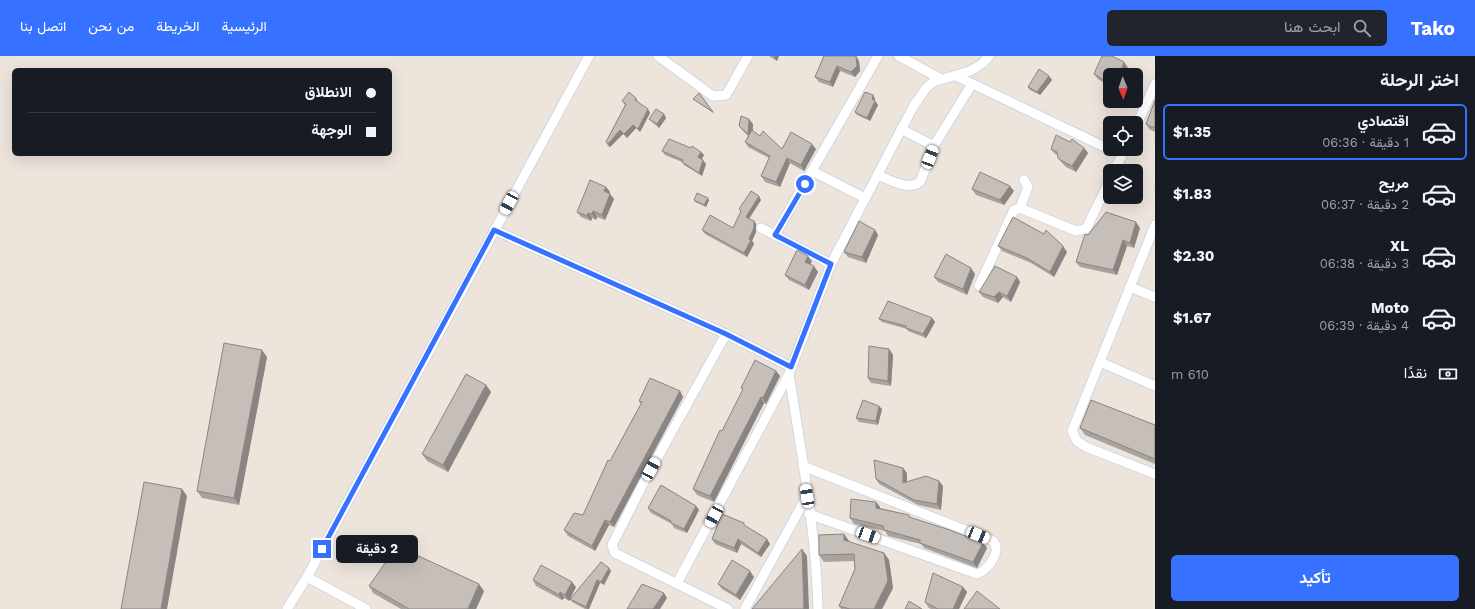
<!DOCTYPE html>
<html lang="ar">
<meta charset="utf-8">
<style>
body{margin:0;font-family:"Work Sans",Vazirmatn,sans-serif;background:#20242c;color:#f1f3f6;direction:rtl;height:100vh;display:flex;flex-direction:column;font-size:15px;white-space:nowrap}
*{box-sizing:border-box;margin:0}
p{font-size:13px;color:#9ea1a6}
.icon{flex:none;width:22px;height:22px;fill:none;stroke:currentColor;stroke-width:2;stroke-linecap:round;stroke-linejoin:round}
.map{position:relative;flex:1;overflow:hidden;direction:ltr}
.details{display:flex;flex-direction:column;background:#171b24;width:320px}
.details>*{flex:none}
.hud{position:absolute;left:12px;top:12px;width:380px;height:88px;border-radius:6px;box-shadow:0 4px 16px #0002;direction:rtl;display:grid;align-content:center;height:88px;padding:0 16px;background:#171b24}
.needle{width:26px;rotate:178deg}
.controls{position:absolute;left:1103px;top:12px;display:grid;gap:8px}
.controls a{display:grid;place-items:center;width:40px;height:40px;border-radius:6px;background:#171b24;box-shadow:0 4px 16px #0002;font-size:20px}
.end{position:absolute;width:18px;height:18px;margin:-9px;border:5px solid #3771ff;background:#fff;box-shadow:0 0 0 2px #fff}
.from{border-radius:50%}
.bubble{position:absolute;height:28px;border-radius:6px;background:#171b24;box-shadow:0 4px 16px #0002;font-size:13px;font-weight:700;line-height:28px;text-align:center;direction:rtl}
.car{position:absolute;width:12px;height:24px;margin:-12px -6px;border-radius:5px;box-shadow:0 0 3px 1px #0007;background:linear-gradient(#fff 24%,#345 0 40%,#fff 0 76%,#345 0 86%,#fff 0)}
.hud b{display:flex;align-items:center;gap:14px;height:38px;font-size:15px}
.hud b+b{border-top:1px solid #363941}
.hud i{width:10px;height:10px;background:#f1f3f6}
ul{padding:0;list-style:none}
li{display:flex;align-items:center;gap:12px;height:56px;margin:0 8px 6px;padding:0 8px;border:2px solid transparent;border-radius:6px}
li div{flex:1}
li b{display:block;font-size:15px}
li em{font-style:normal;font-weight:700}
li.on{border-color:#3771ff}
li>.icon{width:36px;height:36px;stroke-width:1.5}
h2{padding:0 16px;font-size:18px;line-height:48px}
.pay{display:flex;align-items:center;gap:10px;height:44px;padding:0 16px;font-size:15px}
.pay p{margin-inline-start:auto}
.action{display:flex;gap:8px;margin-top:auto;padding:8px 16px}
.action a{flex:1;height:46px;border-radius:6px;background:#3771ff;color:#fff;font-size:16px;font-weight:700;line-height:46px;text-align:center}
header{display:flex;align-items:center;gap:24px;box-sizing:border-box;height:56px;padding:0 20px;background:#3771ff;color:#fff}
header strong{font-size:19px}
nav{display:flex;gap:22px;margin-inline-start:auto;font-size:14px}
.search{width:280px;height:36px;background:#20242c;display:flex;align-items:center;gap:10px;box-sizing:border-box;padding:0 14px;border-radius:6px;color:#9ea1a6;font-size:15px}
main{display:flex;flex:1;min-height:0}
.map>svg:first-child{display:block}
</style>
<header>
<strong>Tako</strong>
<div class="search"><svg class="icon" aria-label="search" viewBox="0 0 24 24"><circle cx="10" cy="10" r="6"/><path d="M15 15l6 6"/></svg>ابحث هنا</div>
<nav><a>الرئيسية</a><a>الخريطة</a><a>من نحن</a><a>اتصل بنا</a></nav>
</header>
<main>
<section class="details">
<h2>اختر الرحلة</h2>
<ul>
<li class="on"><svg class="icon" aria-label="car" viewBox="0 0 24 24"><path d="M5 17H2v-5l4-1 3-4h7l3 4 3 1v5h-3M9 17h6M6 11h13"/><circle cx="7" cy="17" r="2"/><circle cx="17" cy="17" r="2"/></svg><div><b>اقتصادي</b><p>1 دقيقة · 06:36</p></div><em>$1.35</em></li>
<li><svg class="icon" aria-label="car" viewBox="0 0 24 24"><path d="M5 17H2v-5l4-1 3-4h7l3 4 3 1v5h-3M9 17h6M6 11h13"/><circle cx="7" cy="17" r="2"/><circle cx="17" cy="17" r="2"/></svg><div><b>مريح</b><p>2 دقيقة · 06:37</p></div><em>$1.83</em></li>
<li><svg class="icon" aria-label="car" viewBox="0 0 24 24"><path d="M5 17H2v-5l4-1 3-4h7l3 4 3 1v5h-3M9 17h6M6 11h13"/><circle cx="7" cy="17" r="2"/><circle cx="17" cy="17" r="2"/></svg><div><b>XL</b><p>3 دقيقة · 06:38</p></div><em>$2.30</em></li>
<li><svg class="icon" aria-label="car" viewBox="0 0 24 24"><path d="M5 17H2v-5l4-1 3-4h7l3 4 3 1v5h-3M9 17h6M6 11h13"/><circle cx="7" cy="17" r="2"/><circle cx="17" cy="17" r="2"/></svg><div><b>Moto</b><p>4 دقيقة · 06:39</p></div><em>$1.67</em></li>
</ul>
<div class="pay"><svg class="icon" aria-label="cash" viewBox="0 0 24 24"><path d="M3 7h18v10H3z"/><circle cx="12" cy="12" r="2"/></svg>نقدًا<p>610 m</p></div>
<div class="action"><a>تأكيد</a></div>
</section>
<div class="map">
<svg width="1155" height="553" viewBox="0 0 1155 553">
<rect width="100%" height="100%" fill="#ede4dc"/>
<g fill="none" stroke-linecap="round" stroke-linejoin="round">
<g stroke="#d1d7e4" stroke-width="11">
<g id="street">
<path d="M 658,0 L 713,40 L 726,39 L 729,34 L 748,0"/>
<path d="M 899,0 L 941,23"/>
<path d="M 956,20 L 1111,94 L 1123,93"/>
<path d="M 1136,70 L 1155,28"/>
<path d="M 901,73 L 930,88 L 935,88 L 972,28"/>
<path d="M 812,115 L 865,142"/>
<path d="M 1114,115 L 1125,93"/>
<path d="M 878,119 C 890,124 908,135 920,126 L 935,88"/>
<path d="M 1020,152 L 1028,131 L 1024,124"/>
<path d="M 1155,169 L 1072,375 L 1077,385 L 1086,391 L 1155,418"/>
<path d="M 761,172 L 831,208"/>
<path d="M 494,174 L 726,278 L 791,311"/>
<path d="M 775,179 L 878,0"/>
<path d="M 979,230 L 1014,154 L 1020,152 L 1076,175 L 1086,173 L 1110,124"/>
<path d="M 1130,231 L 1155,241"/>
<path d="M 726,278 L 645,424 L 612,489 L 615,497 L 728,553"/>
<path d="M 1100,306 L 1155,330"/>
<path d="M 789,318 C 801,395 816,474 818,553"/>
<path d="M 803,410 L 993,485 C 1003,495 987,515 977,518 L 809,458"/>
<path d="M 307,521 L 366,553"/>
<path d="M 677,527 L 789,318 L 831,208 L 913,51 L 926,32 L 933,26 L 970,15 L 983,7 L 989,0"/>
<path d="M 287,553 L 307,521 L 589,0"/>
<path d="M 745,553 L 807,440"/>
</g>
</g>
<use href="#street" stroke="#fff" stroke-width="9"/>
</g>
<g fill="#a9a39f">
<path d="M 769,0 L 779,0 L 777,5 Z"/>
<path d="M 824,0 L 859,5 L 860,15 L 855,21 L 840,15 L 833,31 L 819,26 L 815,21 Z"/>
<path d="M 1128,12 L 1110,19 L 1110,31 L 1098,23 L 1094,18 Z"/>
<path d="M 1049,20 L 1052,24 L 1040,39 L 1030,34 L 1028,31 Z"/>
<path d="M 699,37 L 715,58 L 694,44 L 693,43 Z"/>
<path d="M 873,39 L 875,43 L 875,45 L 878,49 L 870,65 L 857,59 L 855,56 Z"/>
<path d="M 636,42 L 638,45 L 638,46 L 650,57 L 640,76 L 636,72 L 627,82 L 623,78 L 610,91 L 608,90 L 606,86 L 625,49 L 622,45 Z"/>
<path d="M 1155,44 L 1155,76 L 1149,73 L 1146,68 Z"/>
<path d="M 664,58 L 666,62 L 659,72 L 652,66 L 649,63 Z"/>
<path d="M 753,68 L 753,75 L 760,80 L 782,93 L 816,93 L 804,115 L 790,107 L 780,131 L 765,126 L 761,120 L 769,102 L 748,91 L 745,86 L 748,80 L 743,75 L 739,70 Z"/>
<path d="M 1084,92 L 1088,97 L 1076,116 L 1066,111 L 1062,107 L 1058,102 L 1058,99 L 1055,98 L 1051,93 Z"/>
<path d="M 662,95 L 701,96 L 704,99 L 701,103 L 706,108 L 702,120 L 684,109 L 682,106 L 665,99 Z"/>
<path d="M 606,131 L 610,136 L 609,137 L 614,143 L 605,164 L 597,161 L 596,164 L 592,162 L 591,165 L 581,161 L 577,156 Z"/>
<path d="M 972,133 L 1014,135 L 1004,149 L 976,139 Z"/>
<path d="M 694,144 L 709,144 L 706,151 L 695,146 Z"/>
<path d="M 761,144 L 749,163 L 754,165 L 756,168 L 756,176 L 752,185 L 754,188 L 747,201 L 705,178 L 702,174 L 733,172 L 741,155 L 739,153 Z"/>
<path d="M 1140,172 L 1134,192 L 1127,190 L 1117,219 L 1080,211 L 1076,206 L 1088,179 Z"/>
<path d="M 875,174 L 878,179 L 866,207 L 848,201 L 844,196 Z"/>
<path d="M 998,190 L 1067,196 L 1054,221 L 1031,207 L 1002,195 Z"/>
<path d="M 812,205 L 810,209 L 818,216 L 809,234 L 789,224 L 785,219 Z"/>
<path d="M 975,218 L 967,239 L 938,226 L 934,221 Z"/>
<path d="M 1017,221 L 1020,226 L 1011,246 L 1003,241 L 998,247 L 983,241 L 979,236 Z"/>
<path d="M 932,262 L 935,266 L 926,282 L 908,275 L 907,273 L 882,266 L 879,263 Z"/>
<path d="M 889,293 L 893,299 L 891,330 L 871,327 L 868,322 Z"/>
<path d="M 267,301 L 239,449 L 202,442 L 197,435 Z"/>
<path d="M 776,315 L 780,320 L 766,348 L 764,347 L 714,446 L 697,439 L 693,433 L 743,334 L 741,332 Z"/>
<path d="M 486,329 L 491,336 L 448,416 L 427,405 L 422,398 Z"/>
<path d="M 680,335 L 683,341 L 614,471 L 609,469 L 595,495 L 568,480 L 564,474 L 583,459 L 610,405 L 641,348 L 639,345 Z"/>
<path d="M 882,353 L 878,369 L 859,366 L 856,362 Z"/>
<path d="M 1155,369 L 1155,408 L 1085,379 L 1080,372 Z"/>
<path d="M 907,417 L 907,426 L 943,430 L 941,454 L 918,449 L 879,428 L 876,423 Z"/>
<path d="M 876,446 L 880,451 L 880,452 L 909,459 L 911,462 L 983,487 L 987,492 L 977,512 L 924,492 L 921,488 L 888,480 L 885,475 L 854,468 L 850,462 Z"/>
<path d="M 696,450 L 699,454 L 687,477 L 674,472 L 672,468 L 651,457 L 648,452 Z"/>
<path d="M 747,471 L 770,488 L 761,501 L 741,488 L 737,497 L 715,488 L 712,483 Z"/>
<path d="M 844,478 L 849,486 L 884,497 L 889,504 L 893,532 L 882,553 L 841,553 L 839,550 L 855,513 L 854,505 L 824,506 L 819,499 Z"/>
<path d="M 609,512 L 611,515 L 604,529 L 600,527 L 589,553 L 585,553 L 572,546 L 570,543 L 569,545 L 564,542 L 562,544 L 536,530 L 533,524 L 576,531 L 570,542 Z"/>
<path d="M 754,521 L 740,544 L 722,533 L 718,528 Z"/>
<path d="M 369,530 L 484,535 L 476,553 L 401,553 L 373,537 Z"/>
<path d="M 963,531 L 967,536 L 959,553 L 931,553 L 929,552 L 925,546 Z"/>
</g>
<g fill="#8a8582">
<path d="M 775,0 L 779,0 L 777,5 L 774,2 Z"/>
<path d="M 856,0 L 859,5 L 860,15 L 855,21 L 851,16 Z"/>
<path d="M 1124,6 L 1128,12 L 1126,19 L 1120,19 Z"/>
<path d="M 837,10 L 840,15 L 833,31 L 830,26 Z"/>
<path d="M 1049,20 L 1052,24 L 1040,39 L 1037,36 Z"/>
<path d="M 873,39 L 875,43 L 874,46 L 872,43 Z"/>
<path d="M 875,45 L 878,49 L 870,65 L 867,62 Z"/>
<path d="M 648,53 L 650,57 L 640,76 L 638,73 Z"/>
<path d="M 664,58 L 666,62 L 659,72 L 657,68 Z"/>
<path d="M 749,63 L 753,68 L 752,83 L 748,78 Z"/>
<path d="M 633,69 L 636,72 L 627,82 L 624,78 Z"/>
<path d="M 620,74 L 623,78 L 610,91 L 608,88 Z"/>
<path d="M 812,88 L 816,93 L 804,115 L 801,109 Z"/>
<path d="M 1084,92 L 1088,97 L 1076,116 L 1072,110 Z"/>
<path d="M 701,96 L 704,99 L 701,105 L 698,101 Z"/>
<path d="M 787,102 L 790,107 L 780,131 L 776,126 Z"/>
<path d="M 703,104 L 706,108 L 702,120 L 699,117 Z"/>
<path d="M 1010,130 L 1014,135 L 1004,149 L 1000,144 Z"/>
<path d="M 606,131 L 610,136 L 608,141 L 604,135 Z"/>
<path d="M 610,138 L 614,143 L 605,164 L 602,159 Z"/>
<path d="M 759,140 L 761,144 L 748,164 L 746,161 Z"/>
<path d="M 708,142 L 709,144 L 706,151 L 704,149 Z"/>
<path d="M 593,155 L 597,161 L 596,164 L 592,158 Z"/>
<path d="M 588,157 L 592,162 L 591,165 L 587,160 Z"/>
<path d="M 754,165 L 756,168 L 756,176 L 752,185 L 754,188 L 747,201 L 744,197 Z"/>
<path d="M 1136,166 L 1140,172 L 1134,192 L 1130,187 Z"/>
<path d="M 875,174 L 878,179 L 866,207 L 862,201 Z"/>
<path d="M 1123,184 L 1127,190 L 1117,219 L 1113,214 Z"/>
<path d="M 1063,190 L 1067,196 L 1054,221 L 1050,216 Z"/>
<path d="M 808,200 L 812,205 L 809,211 L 805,206 Z"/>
<path d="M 814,210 L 818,216 L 809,234 L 805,229 Z"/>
<path d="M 971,212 L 975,218 L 967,239 L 963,233 Z"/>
<path d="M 1017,221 L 1020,226 L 1011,246 L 1007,240 Z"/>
<path d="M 999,236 L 1003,241 L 998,247 L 994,241 Z"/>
<path d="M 932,262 L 935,266 L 926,282 L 923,278 Z"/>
<path d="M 889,293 L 893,299 L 891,330 L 888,325 Z"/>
<path d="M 262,294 L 267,301 L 239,449 L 234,442 Z"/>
<path d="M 776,315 L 780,320 L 766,348 L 763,342 Z"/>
<path d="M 486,329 L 491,336 L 448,416 L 443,409 Z"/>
<path d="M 680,335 L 683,341 L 614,471 L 610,466 Z"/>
<path d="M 761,341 L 764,347 L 714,446 L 710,440 Z"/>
<path d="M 879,350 L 882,353 L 878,369 L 876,365 Z"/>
<path d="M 903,412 L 907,417 L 907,432 L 903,427 Z"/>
<path d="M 939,425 L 943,430 L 941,454 L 937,448 Z"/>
<path d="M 182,433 L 187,440 L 167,553 L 161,553 Z"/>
<path d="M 876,446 L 880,451 L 880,457 L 876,452 Z"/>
<path d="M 696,450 L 699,454 L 687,477 L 684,473 Z"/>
<path d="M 605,464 L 609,469 L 595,495 L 592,490 Z"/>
<path d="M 844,478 L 849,485 L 849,491 L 844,484 Z"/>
<path d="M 738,483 L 741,488 L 737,497 L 734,492 Z"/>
<path d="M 767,483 L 770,488 L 761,501 L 758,497 Z"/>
<path d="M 983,487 L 987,492 L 977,512 L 973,506 Z"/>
<path d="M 802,493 L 807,500 L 809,553 L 804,553 Z"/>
<path d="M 884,497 L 889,504 L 893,532 L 882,553 L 874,553 Z"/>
<path d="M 609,512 L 611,515 L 604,529 L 601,526 Z"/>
<path d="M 750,515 L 754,521 L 740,544 L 736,539 Z"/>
<path d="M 597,524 L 600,527 L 589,553 L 587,553 L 586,551 Z"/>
<path d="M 572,526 L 576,531 L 569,545 L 565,539 Z"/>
<path d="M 479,528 L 484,535 L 476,553 L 468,553 Z"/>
<path d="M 963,531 L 967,536 L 959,553 L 953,553 Z"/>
<path d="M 560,536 L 564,542 L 562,544 L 559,539 Z"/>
<path d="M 664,537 L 667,542 L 660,553 L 653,553 Z"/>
</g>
<g fill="#c5beb9" stroke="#8a8582">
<path d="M 824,0 L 856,0 L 857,10 L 851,16 L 837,10 L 830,26 L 815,21 Z"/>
<path d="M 1102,0 L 1112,0 L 1124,6 L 1120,19 L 1110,19 L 1110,28 L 1094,18 Z"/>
<path d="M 1039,13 L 1049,20 L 1037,36 L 1028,31 Z"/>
<path d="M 629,36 L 636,42 L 635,44 L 648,53 L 638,73 L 633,69 L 624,78 L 620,74 L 608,88 L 606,86 L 626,48 L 622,45 Z"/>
<path d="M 865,36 L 873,39 L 872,43 L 875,45 L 867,62 L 855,56 Z"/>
<path d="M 699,37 L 713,56 L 693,43 Z"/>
<path d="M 1155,44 L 1155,71 L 1151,71 L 1146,68 Z"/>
<path d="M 656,53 L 664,58 L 657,68 L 649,63 Z"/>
<path d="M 741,60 L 749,63 L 748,78 L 739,70 Z"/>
<path d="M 752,74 L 760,80 L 763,75 L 782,93 L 791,76 L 812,88 L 801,109 L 787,102 L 776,126 L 761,120 L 770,100 L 745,86 Z"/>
<path d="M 1056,79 L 1070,86 L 1072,83 L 1084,92 L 1072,110 L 1062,105 L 1058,102 L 1057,96 L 1051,93 Z"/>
<path d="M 669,83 L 691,92 L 692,90 L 701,96 L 698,101 L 703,104 L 699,117 L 682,106 L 683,104 L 662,95 Z"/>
<path d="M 980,116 L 1010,130 L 1000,144 L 972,133 Z"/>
<path d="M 590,124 L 606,131 L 604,135 L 610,138 L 602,159 L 593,155 L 592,158 L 588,157 L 587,160 L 577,156 Z"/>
<path d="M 751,135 L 759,140 L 746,161 L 754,165 L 754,172 L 749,183 L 751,184 L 744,197 L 702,174 L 710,159 L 733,172 L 741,155 L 739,153 Z"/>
<path d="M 697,137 L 708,142 L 704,149 L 694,144 Z"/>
<path d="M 1106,156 L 1136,166 L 1130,187 L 1123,184 L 1113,214 L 1076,206 L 1085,178 L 1088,179 Z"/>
<path d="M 1013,161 L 1044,178 L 1046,174 L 1063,190 L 1050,216 L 1027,202 L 998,190 Z"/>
<path d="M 859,165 L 875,174 L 862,201 L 844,196 Z"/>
<path d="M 797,194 L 808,200 L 805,206 L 814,210 L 805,229 L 785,219 Z"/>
<path d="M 946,198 L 971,212 L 963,233 L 934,221 Z"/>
<path d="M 995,210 L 1017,221 L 1007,240 L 999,236 L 994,241 L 979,236 Z"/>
<path d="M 888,245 L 932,262 L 923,278 L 906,272 L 906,270 L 879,263 Z"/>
<path d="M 224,287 L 262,294 L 234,442 L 197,435 Z"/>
<path d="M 869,290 L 889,293 L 888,325 L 868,322 Z"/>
<path d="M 755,304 L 776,315 L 763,342 L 761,341 L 710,440 L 693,433 L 720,374 L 722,375 L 743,333 L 741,332 Z"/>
<path d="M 466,318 L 486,329 L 443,409 L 422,398 Z"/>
<path d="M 650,322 L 680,335 L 610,466 L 605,464 L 592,490 L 564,474 L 574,457 L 583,459 L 608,404 L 610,405 L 642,346 L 639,345 Z"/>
<path d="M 863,344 L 879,350 L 876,365 L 856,362 Z"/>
<path d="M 1091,344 L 1155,369 L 1155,403 L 1080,372 Z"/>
<path d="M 874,404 L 903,412 L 903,427 L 926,420 L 939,425 L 937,448 L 914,444 L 876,423 Z"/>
<path d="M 144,426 L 182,433 L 161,553 L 121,553 Z"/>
<path d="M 661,429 L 696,450 L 684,473 L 671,467 L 671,465 L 648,452 Z"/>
<path d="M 851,443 L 876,446 L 876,452 L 909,459 L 909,461 L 950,474 L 983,487 L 973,506 L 920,487 L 920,484 L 884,474 L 883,470 L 850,462 Z"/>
<path d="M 722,458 L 744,467 L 744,469 L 767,483 L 758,497 L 738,483 L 734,492 L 712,483 Z"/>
<path d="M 844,478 L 844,484 L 884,497 L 888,525 L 874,553 L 850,553 L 839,550 L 855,513 L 854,498 L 819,499 L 819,479 Z"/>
<path d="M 397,490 L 479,528 L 468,553 L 409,553 L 369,530 Z"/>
<path d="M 802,493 L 804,553 L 752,553 Z"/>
<path d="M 732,504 L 750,515 L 736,539 L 718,528 Z"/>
<path d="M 601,506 L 609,512 L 601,526 L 597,524 L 586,551 L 570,543 Z"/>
<path d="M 541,509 L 572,526 L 565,539 L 560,536 L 559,539 L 533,524 Z"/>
<path d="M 933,517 L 963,531 L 953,553 L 938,553 L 925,546 Z"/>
<path d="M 642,528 L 664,537 L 653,553 L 627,553 Z"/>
<path d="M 977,535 L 1000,553 L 964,553 Z"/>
<path d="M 909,545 L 922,553 L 905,553 Z"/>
</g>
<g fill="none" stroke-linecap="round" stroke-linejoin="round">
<path stroke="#3771ff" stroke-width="5" d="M 322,493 L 494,174 L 726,278 L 791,311 L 831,208 L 775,179 L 805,128"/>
</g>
</svg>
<div class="controls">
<a><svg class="needle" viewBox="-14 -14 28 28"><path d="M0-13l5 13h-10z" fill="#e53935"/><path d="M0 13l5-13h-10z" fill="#9ea1a6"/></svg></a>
<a><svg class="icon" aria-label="locate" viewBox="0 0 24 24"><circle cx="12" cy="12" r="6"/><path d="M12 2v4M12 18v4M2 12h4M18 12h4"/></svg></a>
<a><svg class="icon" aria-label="layers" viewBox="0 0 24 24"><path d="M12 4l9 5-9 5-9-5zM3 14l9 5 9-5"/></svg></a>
</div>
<i class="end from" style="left:805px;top:128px"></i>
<i class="end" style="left:322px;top:493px"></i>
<div class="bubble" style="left:336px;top:479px;width:82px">2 دقيقة</div>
<i class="car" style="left:930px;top:101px;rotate:21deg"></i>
<i class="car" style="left:509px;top:147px;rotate:208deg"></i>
<i class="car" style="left:651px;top:413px;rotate:29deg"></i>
<i class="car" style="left:807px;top:440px;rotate:351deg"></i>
<i class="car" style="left:714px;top:460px;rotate:209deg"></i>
<i class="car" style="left:868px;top:479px;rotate:110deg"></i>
<i class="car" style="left:978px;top:479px;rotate:112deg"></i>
<div class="hud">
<b><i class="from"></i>الانطلاق</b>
<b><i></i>الوجهة</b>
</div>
</div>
</main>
